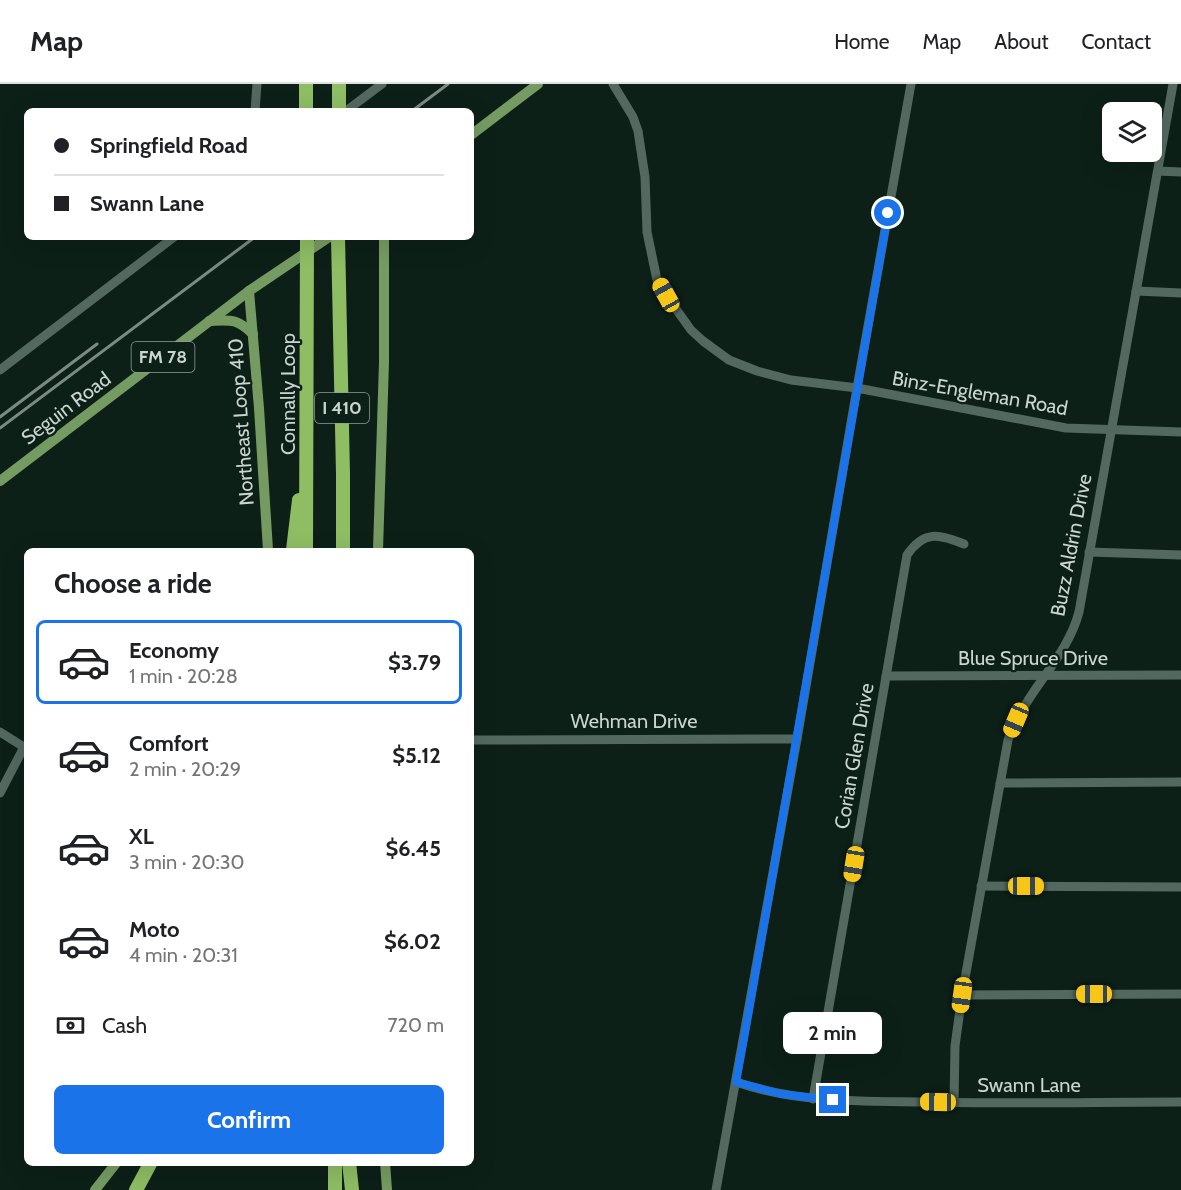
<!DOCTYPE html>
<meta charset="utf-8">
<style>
body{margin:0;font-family:Cabin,sans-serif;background:#f2f2f2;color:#202124;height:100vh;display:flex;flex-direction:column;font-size:22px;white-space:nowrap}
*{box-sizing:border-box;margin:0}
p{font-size:20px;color:#757577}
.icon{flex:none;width:33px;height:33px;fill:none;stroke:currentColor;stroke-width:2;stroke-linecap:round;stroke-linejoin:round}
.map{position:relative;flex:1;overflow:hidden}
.side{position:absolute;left:24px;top:464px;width:450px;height:618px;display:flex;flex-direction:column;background:#fff;border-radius:9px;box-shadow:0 6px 24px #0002}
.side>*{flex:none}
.guide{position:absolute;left:24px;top:24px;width:450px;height:132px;border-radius:9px;box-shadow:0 6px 24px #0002;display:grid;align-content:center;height:132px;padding:0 30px;background:#fff}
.fabs{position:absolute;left:1102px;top:18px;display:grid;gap:12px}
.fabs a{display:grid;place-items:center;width:60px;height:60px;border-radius:9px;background:#fff;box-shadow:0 6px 24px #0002;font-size:30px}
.end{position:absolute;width:27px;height:27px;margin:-14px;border:8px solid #1a73e8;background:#fff;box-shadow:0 0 0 3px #fff}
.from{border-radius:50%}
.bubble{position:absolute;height:42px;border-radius:9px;background:#fff;box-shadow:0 6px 24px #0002;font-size:20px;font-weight:800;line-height:42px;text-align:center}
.car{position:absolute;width:18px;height:36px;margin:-18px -9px;border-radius:8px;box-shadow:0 0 4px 2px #0007;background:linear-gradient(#f5c518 24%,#345 0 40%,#f5c518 0 76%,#345 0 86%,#f5c518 0)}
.guide b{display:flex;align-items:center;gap:21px;height:57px;font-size:22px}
.guide b+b{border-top:2px solid #e0e0e0}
.guide i{width:15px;height:15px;background:#202124}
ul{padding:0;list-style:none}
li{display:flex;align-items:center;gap:18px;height:84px;margin:0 12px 9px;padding:0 18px;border:3px solid transparent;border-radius:9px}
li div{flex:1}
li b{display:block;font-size:22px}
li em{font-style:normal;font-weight:800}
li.on{border-color:#1a73e8}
li>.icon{width:54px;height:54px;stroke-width:1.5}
h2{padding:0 30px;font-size:27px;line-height:72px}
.pay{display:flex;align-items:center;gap:15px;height:66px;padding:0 30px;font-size:22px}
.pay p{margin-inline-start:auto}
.button{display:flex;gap:12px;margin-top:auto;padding:12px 30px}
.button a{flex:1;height:69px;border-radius:9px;background:#1a73e8;color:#fff;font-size:24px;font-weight:800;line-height:69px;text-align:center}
header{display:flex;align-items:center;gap:36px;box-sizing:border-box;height:84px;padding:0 30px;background:#fff;border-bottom:2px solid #e0e0e0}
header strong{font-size:28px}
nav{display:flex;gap:33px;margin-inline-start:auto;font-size:21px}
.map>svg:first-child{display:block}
</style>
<header>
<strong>Map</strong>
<nav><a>Home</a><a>Map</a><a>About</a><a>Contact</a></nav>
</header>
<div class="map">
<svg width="1181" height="1106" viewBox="0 0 1181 1106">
<rect width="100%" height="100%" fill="#0c2018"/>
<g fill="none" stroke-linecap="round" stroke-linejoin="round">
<g stroke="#53695f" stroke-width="9">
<path d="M 613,0 L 633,33 L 638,47 L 645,93 L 647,148 L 657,196 L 666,211 L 691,246 L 703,257 L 729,276 L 757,287 L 791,296 L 857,304 L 1066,344 L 1181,348"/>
<path d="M 255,27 L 257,0"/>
<path d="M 346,27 L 382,0"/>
<path d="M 1158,87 L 1181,88"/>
<path d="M 1136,207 L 1181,209"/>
<path d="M 0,286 L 174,153"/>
<path d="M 1089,468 L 1181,471"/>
<path d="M 886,592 L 1181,591"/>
<path d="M 0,648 L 27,665"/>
<path d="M 471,656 L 797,655"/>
<path d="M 1000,699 L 1181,698"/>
<path d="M 0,709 L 24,663"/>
<path d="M 981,802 L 1181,803"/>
<path d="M 962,911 L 1181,910"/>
<path d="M 736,998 C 797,1019 861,1017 925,1018 C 1010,1020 1096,1018 1181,1018"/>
<path d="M 813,1015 L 907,471 C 924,446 939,450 964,460"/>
<path d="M 954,1019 L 955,962 L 962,911 L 1008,656 C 1013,643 1019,630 1027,618 C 1046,588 1070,562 1079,528 L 1173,0"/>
<path d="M 716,1106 L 797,655 L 857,304 L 911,0"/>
</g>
<g stroke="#769b62" stroke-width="10">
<path d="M 471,51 L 538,0"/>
<path d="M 249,207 L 259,324 L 268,466"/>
<path d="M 209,237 C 231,236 236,234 253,250"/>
<path d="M 0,397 L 249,207 L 329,153"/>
<path d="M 378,466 L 384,278 L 384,153"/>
<path d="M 385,1078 L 387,1106"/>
<path d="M 95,1106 L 117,1078"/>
</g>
<g stroke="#8ebd64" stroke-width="14">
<path d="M 306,0 L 306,27"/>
<path d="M 339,27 L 339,0"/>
<path d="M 338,153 L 343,390 L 343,466"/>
<path d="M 293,466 L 299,416"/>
<path d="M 306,466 L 307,153"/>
<path d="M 335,1078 L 335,1106"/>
<path d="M 349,1078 L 352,1106"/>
<path d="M 136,1106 L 151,1078"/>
</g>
<g stroke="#7b8a83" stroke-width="3">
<path d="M 412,27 L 448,0"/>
<path d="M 0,333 L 97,260"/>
<path d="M 0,344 L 255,153"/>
</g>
</g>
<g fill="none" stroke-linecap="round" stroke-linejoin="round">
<path stroke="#1a73e8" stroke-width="8" d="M 833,1016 L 781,1010 L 736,998 C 789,709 836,419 888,129"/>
</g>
<g text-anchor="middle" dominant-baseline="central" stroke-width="4.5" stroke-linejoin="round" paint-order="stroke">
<g fill="#0c2018" stroke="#909f98" stroke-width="1.5">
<rect x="131.5" y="258" width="63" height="30" rx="4.5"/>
<rect x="315" y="309" width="54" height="30" rx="4.5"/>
</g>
<g font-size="18" font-weight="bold" fill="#c9d5cf">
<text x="163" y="273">FM 78</text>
<text x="342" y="324">I 410</text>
</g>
<g font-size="20" fill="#c9d5cf" stroke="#0c2018">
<text transform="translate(980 309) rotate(10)">Binz-Engleman Road</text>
<text transform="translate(288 310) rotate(-90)">Connally Loop</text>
<text transform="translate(66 324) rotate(-37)">Seguin Road</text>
<text transform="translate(241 338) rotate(-94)">Northeast Loop 410</text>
<text transform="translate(1071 461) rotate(-79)">Buzz Aldrin Drive</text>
<text x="1033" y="574">Blue Spruce Drive</text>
<text x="634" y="637">Wehman Drive</text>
<text transform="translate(854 672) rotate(-80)">Corian Glen Drive</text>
<text x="1029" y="1001">Swann Lane</text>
</g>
</g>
</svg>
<div class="fabs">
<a><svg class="icon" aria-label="layers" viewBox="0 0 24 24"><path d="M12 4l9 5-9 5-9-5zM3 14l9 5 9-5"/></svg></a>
</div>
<i class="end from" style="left:888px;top:129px"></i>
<i class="end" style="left:833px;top:1016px"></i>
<div class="bubble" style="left:783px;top:928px;width:99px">2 min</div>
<i class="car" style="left:666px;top:211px;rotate:331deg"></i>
<i class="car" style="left:1016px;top:636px;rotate:203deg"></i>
<i class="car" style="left:854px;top:780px;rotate:189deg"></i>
<i class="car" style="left:1026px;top:802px;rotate:90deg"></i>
<i class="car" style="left:1094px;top:910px;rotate:270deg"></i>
<i class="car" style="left:962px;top:911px;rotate:188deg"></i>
<i class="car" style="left:938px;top:1018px;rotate:271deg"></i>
<div class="guide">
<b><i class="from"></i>Springfield Road</b>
<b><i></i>Swann Lane</b>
</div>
<section class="side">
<h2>Choose a ride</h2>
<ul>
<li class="on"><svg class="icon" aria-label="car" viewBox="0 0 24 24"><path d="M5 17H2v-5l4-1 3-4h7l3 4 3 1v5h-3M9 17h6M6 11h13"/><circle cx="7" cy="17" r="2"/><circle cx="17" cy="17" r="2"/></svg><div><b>Economy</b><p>1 min · 20:28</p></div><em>$3.79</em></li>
<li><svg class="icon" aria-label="car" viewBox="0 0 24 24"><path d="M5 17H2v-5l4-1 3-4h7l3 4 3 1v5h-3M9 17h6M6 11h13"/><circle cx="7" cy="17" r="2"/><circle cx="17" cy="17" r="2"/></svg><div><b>Comfort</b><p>2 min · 20:29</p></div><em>$5.12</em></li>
<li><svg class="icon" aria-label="car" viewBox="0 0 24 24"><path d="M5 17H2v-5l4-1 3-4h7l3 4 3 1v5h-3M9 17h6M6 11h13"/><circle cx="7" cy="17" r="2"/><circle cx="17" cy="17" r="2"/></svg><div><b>XL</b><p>3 min · 20:30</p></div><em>$6.45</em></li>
<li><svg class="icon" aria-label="car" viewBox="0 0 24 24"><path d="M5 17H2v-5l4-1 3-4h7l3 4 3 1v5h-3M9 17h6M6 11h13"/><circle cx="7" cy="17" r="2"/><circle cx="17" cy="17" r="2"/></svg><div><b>Moto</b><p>4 min · 20:31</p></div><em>$6.02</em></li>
</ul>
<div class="pay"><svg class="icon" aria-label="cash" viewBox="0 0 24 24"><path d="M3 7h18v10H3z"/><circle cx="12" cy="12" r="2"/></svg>Cash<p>720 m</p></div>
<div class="button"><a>Confirm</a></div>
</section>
</div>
